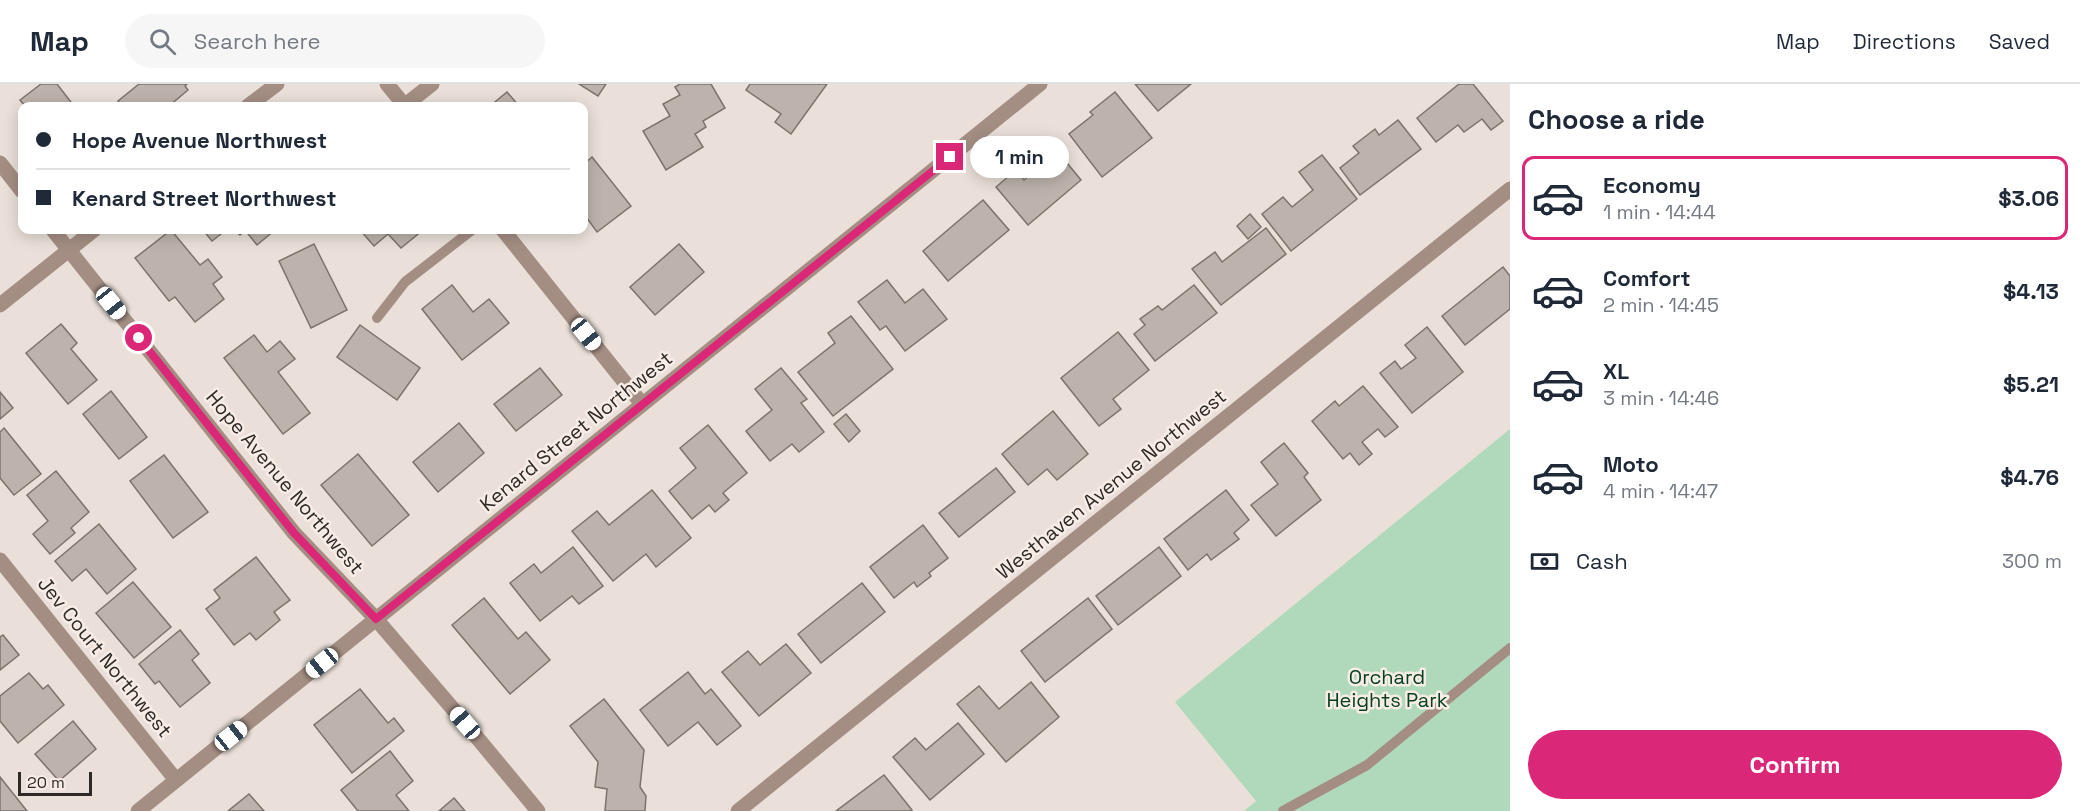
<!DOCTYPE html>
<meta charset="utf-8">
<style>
body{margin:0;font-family:"Space Grotesk",sans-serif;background:#f6f6f7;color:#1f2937;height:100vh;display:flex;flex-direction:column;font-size:22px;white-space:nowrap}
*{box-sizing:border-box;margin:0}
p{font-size:20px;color:#747a83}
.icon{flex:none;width:33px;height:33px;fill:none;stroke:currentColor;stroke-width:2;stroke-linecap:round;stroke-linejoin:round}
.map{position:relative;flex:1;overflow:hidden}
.sheet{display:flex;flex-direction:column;background:#fff;width:570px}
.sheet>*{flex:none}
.top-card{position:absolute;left:18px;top:18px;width:570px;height:132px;border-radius:12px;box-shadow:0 3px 15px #0003;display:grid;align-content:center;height:132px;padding:0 18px;background:#fff}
.scale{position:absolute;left:18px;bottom:15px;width:74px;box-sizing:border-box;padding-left:6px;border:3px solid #2c2926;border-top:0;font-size:16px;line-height:21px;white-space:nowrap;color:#2c2926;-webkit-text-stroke:4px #f8ede6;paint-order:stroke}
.end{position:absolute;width:27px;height:27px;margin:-14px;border:8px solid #db2777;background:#fff;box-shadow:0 0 0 3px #fff}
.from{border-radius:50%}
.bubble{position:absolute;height:42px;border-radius:21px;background:#fff;box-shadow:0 3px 15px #0003;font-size:20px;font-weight:700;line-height:42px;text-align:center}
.car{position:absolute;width:18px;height:36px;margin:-18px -9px;border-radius:8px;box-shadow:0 0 4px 2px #0007;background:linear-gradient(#fff 24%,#345 0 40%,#fff 0 76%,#345 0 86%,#fff 0)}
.top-card b{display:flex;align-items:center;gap:21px;height:57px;font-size:22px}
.top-card b+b{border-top:2px solid #e0e1e3}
.top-card i{width:15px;height:15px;background:#1f2937}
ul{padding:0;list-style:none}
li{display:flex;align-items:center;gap:18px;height:84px;margin:0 12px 9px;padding:0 6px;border:3px solid transparent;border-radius:12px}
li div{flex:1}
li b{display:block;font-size:22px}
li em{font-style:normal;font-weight:700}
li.selected{border-color:#db2777}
li>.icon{width:54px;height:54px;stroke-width:1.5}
h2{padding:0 18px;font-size:27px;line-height:72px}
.pay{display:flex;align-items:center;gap:15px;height:66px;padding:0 18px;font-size:22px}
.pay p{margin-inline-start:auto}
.button{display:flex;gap:12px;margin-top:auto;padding:12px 18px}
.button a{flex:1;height:69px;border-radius:36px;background:#db2777;color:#fff;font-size:24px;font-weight:700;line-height:69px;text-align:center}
header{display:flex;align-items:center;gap:36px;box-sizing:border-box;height:84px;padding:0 30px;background:#fff;border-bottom:2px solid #e0e1e3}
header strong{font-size:28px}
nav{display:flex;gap:33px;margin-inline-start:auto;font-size:21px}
.search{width:420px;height:54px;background:#f6f6f7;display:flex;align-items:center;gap:15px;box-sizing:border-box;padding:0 21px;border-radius:33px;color:#747a83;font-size:22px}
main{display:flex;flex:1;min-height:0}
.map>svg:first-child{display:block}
</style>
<header>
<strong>Map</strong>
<div class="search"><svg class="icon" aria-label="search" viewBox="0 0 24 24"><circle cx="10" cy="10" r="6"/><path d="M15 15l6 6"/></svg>Search here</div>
<nav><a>Map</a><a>Directions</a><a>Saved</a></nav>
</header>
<main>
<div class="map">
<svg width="1510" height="727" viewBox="0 0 1510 727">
<rect width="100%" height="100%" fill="#eae0d9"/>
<path fill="#afd9ba" d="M 1510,345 L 1510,727 L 1244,727 L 1256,717 L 1175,618 Z"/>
<g fill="#bdb3ac" stroke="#7c736c" stroke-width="1.5">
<path d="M 41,0 L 57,0 L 74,22 L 25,22 L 20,16 Z"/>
<path d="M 139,0 L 187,0 L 185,2 L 188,6 L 169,22 L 123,22 L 118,17 Z"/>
<path d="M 579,0 L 606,0 L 598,12 Z"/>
<path d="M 680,0 L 711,0 L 725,24 L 703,37 L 706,43 L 695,50 L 703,63 L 666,86 L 643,47 L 670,32 L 663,20 L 680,11 L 675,3 Z"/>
<path d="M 750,0 L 827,0 L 791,50 L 775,38 L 781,30 L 746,6 Z"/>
<path d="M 1135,0 L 1191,0 L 1158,27 Z"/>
<path d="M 1459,0 L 1473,0 L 1503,37 L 1491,46 L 1482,35 L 1464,48 L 1458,41 L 1436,58 L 1417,34 Z"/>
<path d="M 507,8 L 519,22 L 490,22 Z"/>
<path d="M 1115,8 L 1152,54 L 1102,93 L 1069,50 L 1093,31 L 1090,28 Z"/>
<path d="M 1398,36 L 1421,65 L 1360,111 L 1340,84 L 1359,69 L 1353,62 L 1375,45 L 1379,51 Z"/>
<path d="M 1058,68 L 1081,96 L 1028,141 L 996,103 L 1016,86 L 1024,96 Z"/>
<path d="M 1322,71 L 1357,115 L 1291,167 L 1262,130 L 1283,113 L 1292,123 L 1313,106 L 1299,88 Z"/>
<path d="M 592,73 L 631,122 L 597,148 L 584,130 L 584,80 Z"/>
<path d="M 983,116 L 1009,146 L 948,197 L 923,167 Z"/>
<path d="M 1250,130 L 1261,143 L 1248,155 L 1237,142 Z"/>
<path d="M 1266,144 L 1286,170 L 1221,221 L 1192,185 L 1215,168 L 1222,178 Z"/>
<path d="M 171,146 L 200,181 L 208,175 L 222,193 L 213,200 L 224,215 L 195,238 L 175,213 L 169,217 L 135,174 Z"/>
<path d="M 203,146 L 226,146 L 212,157 Z"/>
<path d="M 234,146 L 275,146 L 257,161 L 245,146 L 240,151 Z"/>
<path d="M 360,146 L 423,146 L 401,164 L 388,150 L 374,162 Z"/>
<path d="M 314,160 L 347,226 L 311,244 L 279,177 Z"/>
<path d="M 679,160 L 704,188 L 655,231 L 630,203 Z"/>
<path d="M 1503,183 L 1510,192 L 1510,225 L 1465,261 L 1442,232 Z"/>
<path d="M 887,196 L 905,219 L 923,205 L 947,235 L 905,267 L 886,242 L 880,246 L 858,218 Z"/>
<path d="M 452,201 L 473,228 L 489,215 L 509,239 L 462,276 L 422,225 Z"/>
<path d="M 1194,201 L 1217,229 L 1155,277 L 1134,250 L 1145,241 L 1140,235 L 1158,222 L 1162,226 Z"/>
<path d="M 851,232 L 893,285 L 833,332 L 798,288 L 835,259 L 828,249 Z"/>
<path d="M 61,240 L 77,259 L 71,265 L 97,296 L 68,320 L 26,269 Z"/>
<path d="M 360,241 L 420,284 L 397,316 L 337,273 Z"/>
<path d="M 1427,243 L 1463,288 L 1412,329 L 1380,289 L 1395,277 L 1401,285 L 1416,274 L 1405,261 Z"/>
<path d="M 1118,248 L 1149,286 L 1113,315 L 1121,325 L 1099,342 L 1061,294 Z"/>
<path d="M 254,251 L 267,268 L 280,257 L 295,275 L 278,288 L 310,329 L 283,350 L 224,274 Z"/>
<path d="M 540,284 L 562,311 L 516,347 L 494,320 Z"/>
<path d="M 781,284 L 807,315 L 801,319 L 824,348 L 799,368 L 792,360 L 770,377 L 746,347 L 772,326 L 755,305 Z"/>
<path d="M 1363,302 L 1398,343 L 1385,353 L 1378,345 L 1362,358 L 1372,370 L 1359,381 L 1350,369 L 1343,375 L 1312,337 L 1335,317 L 1339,322 Z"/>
<path d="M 111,307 L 147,353 L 119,375 L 83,330 Z"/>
<path d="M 0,308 L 13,324 L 0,335 Z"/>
<path d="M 1053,327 L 1088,370 L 1057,396 L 1047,385 L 1028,401 L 1002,370 Z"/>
<path d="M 846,330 L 860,347 L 849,358 L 834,340 Z"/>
<path d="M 459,339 L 484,369 L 438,408 L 413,378 Z"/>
<path d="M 708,341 L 747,389 L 723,409 L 729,416 L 715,428 L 709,421 L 692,435 L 669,407 L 696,384 L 680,364 Z"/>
<path d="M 4,344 L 41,390 L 14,411 L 0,394 L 0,348 Z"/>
<path d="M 1284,359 L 1308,389 L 1304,393 L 1321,416 L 1276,452 L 1251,421 L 1278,400 L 1261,378 Z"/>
<path d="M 358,370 L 409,431 L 372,462 L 321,401 Z"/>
<path d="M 164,371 L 208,428 L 173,454 L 130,397 Z"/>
<path d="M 996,384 L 1015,408 L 959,453 L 939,429 Z"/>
<path d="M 56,387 L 89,428 L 71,444 L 75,449 L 50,470 L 33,450 L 48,437 L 27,411 Z"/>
<path d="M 652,406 L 691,454 L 656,483 L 646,470 L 613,497 L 572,447 L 597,427 L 609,441 Z"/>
<path d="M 1226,406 L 1249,436 L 1234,449 L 1239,455 L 1211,476 L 1207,470 L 1188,486 L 1164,455 Z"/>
<path d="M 99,440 L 136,485 L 107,510 L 86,485 L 72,497 L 55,477 Z"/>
<path d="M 923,441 L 948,474 L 929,489 L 931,492 L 917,503 L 914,498 L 894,514 L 870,483 Z"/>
<path d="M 573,463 L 603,502 L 579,520 L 572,512 L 540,537 L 510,499 L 534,480 L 541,489 Z"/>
<path d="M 1159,463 L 1181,492 L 1118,541 L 1096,512 Z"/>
<path d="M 256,473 L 290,516 L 274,528 L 280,536 L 256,556 L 250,549 L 234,561 L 206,525 L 220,514 L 214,506 Z"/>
<path d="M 133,498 L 171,543 L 134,574 L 96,529 Z"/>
<path d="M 862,499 L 885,528 L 821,579 L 798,550 Z"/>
<path d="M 484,514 L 518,555 L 526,548 L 550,576 L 510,610 L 452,541 Z"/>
<path d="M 1088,514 L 1112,545 L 1045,598 L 1021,567 Z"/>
<path d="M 180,546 L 199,570 L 192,576 L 210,599 L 180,623 L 159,597 L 155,600 L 139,580 Z"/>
<path d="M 3,551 L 19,571 L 0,586 L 0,553 Z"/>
<path d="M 786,560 L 811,589 L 759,632 L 722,588 L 748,567 L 760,581 Z"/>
<path d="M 688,588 L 705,610 L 711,605 L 741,642 L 717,661 L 698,638 L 668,662 L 640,626 Z"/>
<path d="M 29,589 L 43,605 L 48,601 L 64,621 L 18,659 L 0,637 L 0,612 Z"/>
<path d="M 1031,598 L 1059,633 L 1006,678 L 957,620 L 979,602 L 999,625 Z"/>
<path d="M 360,605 L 388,639 L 394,634 L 404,647 L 352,689 L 314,641 Z"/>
<path d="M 604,615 L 644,666 L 640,703 L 646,712 L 645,727 L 605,727 L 607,705 L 595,703 L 598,678 L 570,642 Z"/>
<path d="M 73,637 L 96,665 L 59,697 L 35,670 Z"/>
<path d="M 958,639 L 984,670 L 930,716 L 893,673 L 915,654 L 926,666 Z"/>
<path d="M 390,667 L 413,697 L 396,711 L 409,727 L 358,727 L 341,706 Z"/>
<path d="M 884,691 L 912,726 L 910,727 L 836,727 Z"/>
<path d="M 0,693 L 27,727 L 0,727 Z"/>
<path d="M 249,710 L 264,727 L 228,727 Z"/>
<path d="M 454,714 L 465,727 L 439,727 Z"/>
</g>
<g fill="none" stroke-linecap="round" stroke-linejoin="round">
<g stroke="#a48e83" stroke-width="10">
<path d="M 377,234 L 405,198 L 472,146"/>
<path d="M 1283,727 L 1367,681 L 1510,564"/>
</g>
<g stroke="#a48e83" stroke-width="15">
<path d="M 387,0 L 405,22"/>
<path d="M 248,22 L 277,0"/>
<path d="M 404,22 L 432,0"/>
<path d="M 0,79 L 22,107"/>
<path d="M 53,146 L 294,449 L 376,535 L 465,639 L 538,727"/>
<path d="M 503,146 L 642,320"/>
<path d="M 0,221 L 94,146"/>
<path d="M 0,476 L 176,696"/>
<path d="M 138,727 L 1040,0"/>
<path d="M 738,727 L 1510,105"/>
</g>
</g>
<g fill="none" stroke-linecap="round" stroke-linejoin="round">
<path stroke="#db2777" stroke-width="8" d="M 139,254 L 294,449 L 376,535 L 950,73"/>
</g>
<g text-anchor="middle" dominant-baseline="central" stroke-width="5" stroke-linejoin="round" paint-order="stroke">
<g font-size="20" fill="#2c2926" stroke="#f8ede6">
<text transform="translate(576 347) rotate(-39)">Kenard Street Northwest</text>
<text transform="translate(285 398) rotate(50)">Hope Avenue Northwest</text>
<text transform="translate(1111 400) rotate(-39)">Westhaven Avenue Northwest</text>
<text transform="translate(105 573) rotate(51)">Jev Court Northwest</text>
</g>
<g font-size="20" fill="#074021" stroke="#f8ede6">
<text x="1387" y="593">Orchard<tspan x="1387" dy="23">Heights Park</tspan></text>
</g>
</g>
</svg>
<div class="scale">20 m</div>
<i class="end from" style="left:139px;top:254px"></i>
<i class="end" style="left:950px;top:73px"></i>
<div class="bubble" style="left:970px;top:52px;width:99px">1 min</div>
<i class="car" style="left:111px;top:219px;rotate:141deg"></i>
<i class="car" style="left:586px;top:250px;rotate:141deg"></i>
<i class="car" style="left:322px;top:579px;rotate:231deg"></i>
<i class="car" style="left:465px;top:639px;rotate:319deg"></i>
<i class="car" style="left:231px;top:652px;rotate:51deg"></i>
<div class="top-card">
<b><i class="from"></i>Hope Avenue Northwest</b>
<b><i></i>Kenard Street Northwest</b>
</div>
</div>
<section class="sheet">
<h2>Choose a ride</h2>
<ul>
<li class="selected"><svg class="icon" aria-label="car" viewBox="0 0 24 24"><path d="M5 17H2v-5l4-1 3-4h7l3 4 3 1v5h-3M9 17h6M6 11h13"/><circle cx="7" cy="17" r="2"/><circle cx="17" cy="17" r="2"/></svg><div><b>Economy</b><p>1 min · 14:44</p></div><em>$3.06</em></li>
<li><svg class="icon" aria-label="car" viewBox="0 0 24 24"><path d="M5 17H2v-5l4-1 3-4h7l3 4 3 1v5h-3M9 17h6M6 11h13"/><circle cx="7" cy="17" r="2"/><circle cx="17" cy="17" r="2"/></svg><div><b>Comfort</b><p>2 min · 14:45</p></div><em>$4.13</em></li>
<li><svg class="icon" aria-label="car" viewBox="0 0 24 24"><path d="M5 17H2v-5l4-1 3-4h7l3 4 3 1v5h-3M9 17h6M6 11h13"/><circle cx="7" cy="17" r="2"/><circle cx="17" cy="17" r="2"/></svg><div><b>XL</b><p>3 min · 14:46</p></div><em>$5.21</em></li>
<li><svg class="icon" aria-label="car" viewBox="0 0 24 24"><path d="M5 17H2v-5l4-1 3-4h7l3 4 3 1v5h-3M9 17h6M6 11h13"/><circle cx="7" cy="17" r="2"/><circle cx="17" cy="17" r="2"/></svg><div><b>Moto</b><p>4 min · 14:47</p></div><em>$4.76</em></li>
</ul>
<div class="pay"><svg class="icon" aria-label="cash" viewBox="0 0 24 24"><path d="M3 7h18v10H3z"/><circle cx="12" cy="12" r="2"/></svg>Cash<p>300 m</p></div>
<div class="button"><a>Confirm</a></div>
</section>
</main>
